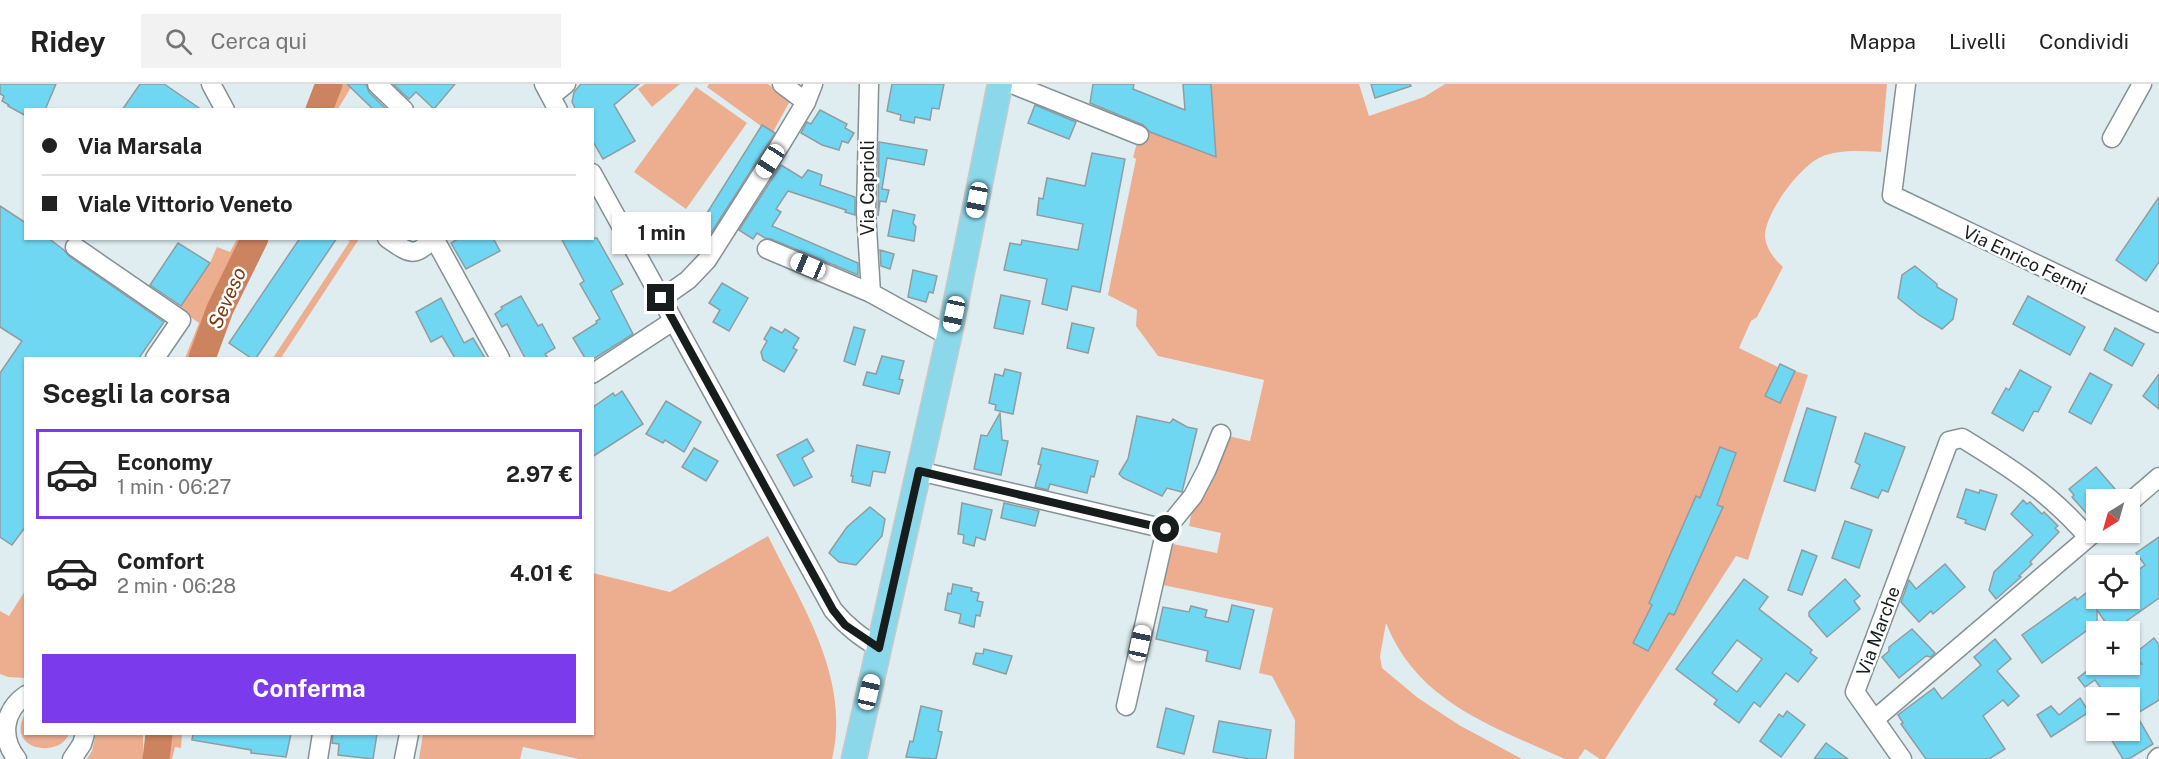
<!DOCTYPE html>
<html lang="it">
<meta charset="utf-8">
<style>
body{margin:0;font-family:"Public Sans",sans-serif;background:#f2f2f2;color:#222;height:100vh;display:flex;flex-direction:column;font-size:22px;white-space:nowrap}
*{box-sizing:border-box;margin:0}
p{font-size:20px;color:#767676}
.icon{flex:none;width:33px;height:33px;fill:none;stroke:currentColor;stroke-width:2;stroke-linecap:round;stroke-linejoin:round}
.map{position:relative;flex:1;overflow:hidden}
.drawer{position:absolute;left:24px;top:273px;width:570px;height:378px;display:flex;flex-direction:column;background:#fff;border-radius:0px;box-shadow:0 2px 4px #0004}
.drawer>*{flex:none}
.banner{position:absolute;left:24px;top:24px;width:570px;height:132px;border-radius:0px;box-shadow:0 2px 4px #0004;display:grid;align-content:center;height:132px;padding:0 18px;background:#fff}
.needle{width:39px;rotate:217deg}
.buttons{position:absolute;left:2086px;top:405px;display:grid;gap:12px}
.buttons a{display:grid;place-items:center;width:54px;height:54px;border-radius:0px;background:#fff;box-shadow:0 2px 4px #0004;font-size:30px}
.end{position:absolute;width:27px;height:27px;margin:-14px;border:8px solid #171c1d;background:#fff;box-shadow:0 0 0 3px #fff}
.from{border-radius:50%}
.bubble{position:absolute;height:42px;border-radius:0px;background:#fff;box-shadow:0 2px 4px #0004;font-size:20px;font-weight:700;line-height:42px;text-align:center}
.car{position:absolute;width:18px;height:36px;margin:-18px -9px;border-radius:8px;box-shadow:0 0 4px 2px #0007;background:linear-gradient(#fff 24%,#345 0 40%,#fff 0 76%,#345 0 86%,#fff 0)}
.banner b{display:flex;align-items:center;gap:21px;height:57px;font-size:22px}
.banner b+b{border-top:2px solid #e0e0e0}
.banner i{width:15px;height:15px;background:#222}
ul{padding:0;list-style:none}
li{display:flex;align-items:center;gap:18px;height:90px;margin:0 12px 9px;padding:0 6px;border:3px solid transparent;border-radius:0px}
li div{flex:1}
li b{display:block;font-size:22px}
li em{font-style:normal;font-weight:700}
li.selected{border-color:#7c3aed}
li>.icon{width:54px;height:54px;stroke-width:1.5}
h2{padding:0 18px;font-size:27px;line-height:72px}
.primary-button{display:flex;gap:12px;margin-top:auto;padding:12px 18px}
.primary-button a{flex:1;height:69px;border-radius:0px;background:#7c3aed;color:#fff;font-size:24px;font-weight:700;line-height:69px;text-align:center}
header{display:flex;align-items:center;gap:36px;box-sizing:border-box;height:84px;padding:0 30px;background:#fff;border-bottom:2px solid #e0e0e0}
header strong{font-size:28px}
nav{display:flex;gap:33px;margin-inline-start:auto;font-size:21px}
.search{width:420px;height:54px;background:#f2f2f2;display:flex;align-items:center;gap:15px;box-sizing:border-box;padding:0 21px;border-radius:0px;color:#767676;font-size:22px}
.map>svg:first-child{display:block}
</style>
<header>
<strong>Ridey</strong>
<div class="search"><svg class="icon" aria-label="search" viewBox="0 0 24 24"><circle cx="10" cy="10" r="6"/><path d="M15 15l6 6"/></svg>Cerca qui</div>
<nav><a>Mappa</a><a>Livelli</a><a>Condividi</a></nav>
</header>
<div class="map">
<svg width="2159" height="675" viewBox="0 0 2159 675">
<rect width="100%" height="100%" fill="#dfedf1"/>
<g fill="#edae90">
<path d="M 340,0 L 353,0 L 338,25 L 329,26 Z"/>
<path d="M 645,0 L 680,0 L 652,23 L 638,5 Z"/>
<path d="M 709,0 L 768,0 L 790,17 L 773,48 L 762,41 L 761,42 L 707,3 Z"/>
<path d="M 1211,0 L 1359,0 L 1369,32 L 1424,13 L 1445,0 L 1887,0 L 1881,68 C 1861,67 1840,65 1821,73 C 1800,82 1766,128 1765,151 C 1765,163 1774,175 1783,183 L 1757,233 L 1751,237 L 1739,264 L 1778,283 L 1765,312 L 1780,319 L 1795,287 L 1808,291 L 1748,476 L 1736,472 L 1605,675 L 1600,675 L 1585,665 L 1578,675 L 1565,675 C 1492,642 1418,619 1386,539 L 1380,572 L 1382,584 L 1418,614 L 1459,641 L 1522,675 L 1294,675 L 1295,636 L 1272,592 L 1259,589 L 1273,524 L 1163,501 L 1173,460 L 1217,469 L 1221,449 L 1189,442 L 1192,427 L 1228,352 L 1250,357 L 1264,296 L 1158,272 L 1136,242 L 1137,226 L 1108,211 L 1136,75 L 1133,73 L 1141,45 L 1216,73 Z"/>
<path d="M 696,3 L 747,39 L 686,125 L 634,88 Z"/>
<path d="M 237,155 L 243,155 L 202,239 L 191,274 L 185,274 L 199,239 L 179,225 L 210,179 L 217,163 L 230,168 Z"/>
<path d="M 346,155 L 359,155 L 281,274 L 273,274 L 350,157 Z"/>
<path d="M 768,452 C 802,522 851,594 832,675 L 579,675 L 523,663 L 520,675 L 419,675 L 423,650 L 592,650 L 593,489 L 670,508 Z"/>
<path d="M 25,507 L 25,594 L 8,593 L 0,590 L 0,527 L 9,532 Z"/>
<path d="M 25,630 L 26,650 L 69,650 C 59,675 5,666 25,630 Z"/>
<path d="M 96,650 L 143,650 L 143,675 L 87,675 L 92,667 Z"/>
<path d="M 172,650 L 182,650 L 181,664 L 175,663 L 172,675 L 168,675 Z"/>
</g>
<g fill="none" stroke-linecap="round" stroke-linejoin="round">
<g stroke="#cc835f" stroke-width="27">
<path d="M 319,26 L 329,0"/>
<path d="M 202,274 L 220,225 L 255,154"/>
<path d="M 156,675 L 159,650"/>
</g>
</g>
<g fill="#70d7f3" stroke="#8f9da0" stroke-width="1.5" fill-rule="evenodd">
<path d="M 0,0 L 56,0 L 45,26 L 26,26 L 26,32 L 8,22 L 9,21 L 2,17 L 4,12 L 0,10 Z"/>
<path d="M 140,0 L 164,0 L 202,26 L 122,26 Z"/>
<path d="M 347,0 L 366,0 L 369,8 L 387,26 L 374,26 Z"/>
<path d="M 393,0 L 455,0 L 434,25 L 416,8 L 409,15 Z"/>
<path d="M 581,0 L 639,0 L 614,21 L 635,57 L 603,75 L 592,56 L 592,26 L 576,26 L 572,18 L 574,8 Z"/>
<path d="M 892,0 L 944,0 L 939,25 L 932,24 L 930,36 L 915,33 L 914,39 L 900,36 L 901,31 L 887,27 Z"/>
<path d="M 1093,0 L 1134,0 L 1133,5 L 1185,26 L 1183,0 L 1211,0 L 1216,73 L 1150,48 L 1143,41 L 1090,19 Z"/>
<path d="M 1371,0 L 1410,0 L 1411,2 L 1375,14 Z"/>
<path d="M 1035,21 L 1076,38 L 1069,55 L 1028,39 Z"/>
<path d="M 820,26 L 847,40 L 845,44 L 854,49 L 848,59 L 842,57 L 839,66 L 822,61 L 801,49 L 807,38 L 811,40 Z"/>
<path d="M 762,41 L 775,49 L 704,160 L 692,153 Z"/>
<path d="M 879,58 L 927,66 L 924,81 L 887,74 L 882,105 L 889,106 L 886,118 L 880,117 L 878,132 Z"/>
<path d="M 1092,69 L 1125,75 L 1100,208 L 1072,202 L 1067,226 L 1042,220 L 1047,195 L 1004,186 L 1010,159 L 1021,161 L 1022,156 L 1078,166 L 1083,140 L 1037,131 L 1039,114 L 1043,115 L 1047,94 L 1085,102 Z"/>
<path d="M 781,81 L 802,94 L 808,86 L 822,91 L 820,101 L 855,113 L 855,131 L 845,128 L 846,126 L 788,107 L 776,125 L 781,128 L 772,142 L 858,179 L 858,191 L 771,155 L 765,154 L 757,149 L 753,155 L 739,146 Z"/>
<path d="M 2159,113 L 2159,178 L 2146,197 L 2116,176 Z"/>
<path d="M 0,122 L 26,139 L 26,154 L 48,154 L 64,166 L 69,172 L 164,238 L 139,274 L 26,274 L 26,442 L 12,461 L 0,453 L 0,289 L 22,257 L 0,243 Z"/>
<path d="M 893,126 L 915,131 L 913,139 L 916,143 L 914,157 L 888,152 Z"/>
<path d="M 300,154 L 337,154 L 256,274 L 251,274 L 229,259 Z"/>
<path d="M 459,154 L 493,154 L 500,167 L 466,185 L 451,159 Z"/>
<path d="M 561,154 L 597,154 L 623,200 L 611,207 L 633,250 L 595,274 L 585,274 L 573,254 L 597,239 L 596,237 L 600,235 L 580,200 L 584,197 Z"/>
<path d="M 178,159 L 210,179 L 181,222 L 150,201 Z"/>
<path d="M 880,166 L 894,170 L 890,185 L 881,182 Z"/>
<path d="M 1915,182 L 1937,200 L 1937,203 L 1957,215 L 1953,235 L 1942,245 L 1919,231 L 1898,214 L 1902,191 Z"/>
<path d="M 913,186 L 937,192 L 933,209 L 929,208 L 926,218 L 908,213 Z"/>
<path d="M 722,199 L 748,214 L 729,247 L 713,238 L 720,226 L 709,219 Z"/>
<path d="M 1001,211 L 1030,217 L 1023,250 L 994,244 Z"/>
<path d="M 521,212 L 538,242 L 542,240 L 555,264 L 545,270 L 548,274 L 525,274 L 507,240 L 502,243 L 495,230 L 502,225 L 501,223 Z"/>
<path d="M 2028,212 L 2085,243 L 2070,271 L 2013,240 Z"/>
<path d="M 441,214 L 464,259 L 473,254 L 485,274 L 455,274 L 442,252 L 431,258 L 416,228 Z"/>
<path d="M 1072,239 L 1094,244 L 1088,269 L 1067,264 Z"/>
<path d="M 771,243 L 782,249 L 785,245 L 799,254 L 793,264 L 797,266 L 784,288 L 763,276 L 761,268 L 767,257 L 764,255 Z"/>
<path d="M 854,243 L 865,246 L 855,281 L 844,277 Z"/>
<path d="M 2115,244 L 2144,260 L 2132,282 L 2104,266 Z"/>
<path d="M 882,272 L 904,277 L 899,295 L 903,296 L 899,310 L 863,301 L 867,288 L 876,290 Z"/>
<path d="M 1780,280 L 1795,287 L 1780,319 L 1765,312 Z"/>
<path d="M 1005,285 L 1021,289 L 1013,330 L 995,326 L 996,321 L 989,319 L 995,290 L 1003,292 Z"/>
<path d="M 2020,286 L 2051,303 L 2038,328 L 2034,327 L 2023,347 L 1992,329 L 2006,304 L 2009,306 Z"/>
<path d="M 2090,289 L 2112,301 L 2091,340 L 2069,328 Z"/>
<path d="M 2159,290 L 2159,325 L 2143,312 Z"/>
<path d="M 622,307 L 643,340 L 592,373 L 592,324 L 613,309 L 615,312 Z"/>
<path d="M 666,317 L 701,338 L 684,368 L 665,356 L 663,359 L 646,350 Z"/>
<path d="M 1807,324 L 1836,333 L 1815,407 L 1784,397 Z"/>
<path d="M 1000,329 L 1002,356 L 1008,357 L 1001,391 L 974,385 L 981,351 L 987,352 Z"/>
<path d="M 1137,332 L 1170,339 L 1173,335 L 1187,343 L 1197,345 L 1182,408 L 1167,404 L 1162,412 L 1123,394 L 1119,390 L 1128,375 Z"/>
<path d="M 1865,349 L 1905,363 L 1888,408 L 1882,406 L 1878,414 L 1851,404 L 1860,381 L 1855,378 Z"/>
<path d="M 807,355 L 814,367 L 802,374 L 812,393 L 794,402 L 777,371 Z"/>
<path d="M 857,361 L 890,368 L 885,389 L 873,387 L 870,402 L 852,398 L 853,392 L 851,392 Z"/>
<path d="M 1720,363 L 1736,369 L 1717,421 L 1723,423 L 1674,531 L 1669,529 L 1648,567 L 1633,559 L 1652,521 L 1649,519 L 1696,412 L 1700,414 Z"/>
<path d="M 694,364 L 718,377 L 706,397 L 682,383 Z"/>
<path d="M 1042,364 L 1098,377 L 1094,393 L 1091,392 L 1087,409 L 1054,401 L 1050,400 L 1048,406 L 1035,403 L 1041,381 L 1038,380 Z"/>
<path d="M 2096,383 L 2115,405 L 2103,416 L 2097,416 L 2097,421 L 2087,430 L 2072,413 L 2074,411 L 2069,405 Z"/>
<path d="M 1966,405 L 1979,409 L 1980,406 L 1997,411 L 1985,446 L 1965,439 L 1966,436 L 1957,433 Z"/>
<path d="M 2023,416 L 2027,420 L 2030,418 L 2042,430 L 2044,428 L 2058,442 L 2055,444 L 2059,448 L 2030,478 L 2032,480 L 2019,492 L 2021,493 L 1996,515 L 1989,506 L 1994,488 L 2033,451 L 2011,430 Z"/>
<path d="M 962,419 L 992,426 L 985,456 L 976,453 L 974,462 L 963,459 L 964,451 L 958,450 Z"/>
<path d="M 1004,419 L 1039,427 L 1035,442 L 1001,434 Z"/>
<path d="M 870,423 L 885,435 L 882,452 L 856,481 L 839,478 L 829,469 L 847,443 Z"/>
<path d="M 1845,437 L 1872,446 L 1859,484 L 1832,474 Z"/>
<path d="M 2159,453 L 2159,514 L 2115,545 L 2110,545 L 2097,526 L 2097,539 L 2042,579 L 2022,551 L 2075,513 L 2077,516 L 2086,509 L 2090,514 L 2130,514 L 2130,492 L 2145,481 L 2136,469 Z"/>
<path d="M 1802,466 L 1817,472 L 1802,511 L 1788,506 Z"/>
<path d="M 1945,480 L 1965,503 L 1933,530 L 1931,527 L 1919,538 L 1901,518 L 1909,496 L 1916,505 Z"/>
<path d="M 1744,495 L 1768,513 L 1759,525 L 1812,566 L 1810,569 L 1817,574 L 1798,598 L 1786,589 L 1760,623 L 1754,618 L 1739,639 L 1714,620 L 1717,616 L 1676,585 ZM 1737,556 L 1762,575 L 1737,608 L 1712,589 Z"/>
<path d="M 1845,495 L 1860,512 L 1854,517 L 1860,525 L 1827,553 L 1809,532 L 1809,528 Z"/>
<path d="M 953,500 L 972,504 L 971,507 L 979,509 L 977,517 L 983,518 L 980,532 L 976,531 L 974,543 L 959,539 L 961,530 L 945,526 L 948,509 L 951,510 Z"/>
<path d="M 1232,521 L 1254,526 L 1240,585 L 1206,577 L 1208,567 L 1156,555 L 1163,523 L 1189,528 L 1191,522 L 1207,526 L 1205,533 L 1228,538 Z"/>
<path d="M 1912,545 L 1935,569 L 1931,573 L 1926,572 L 1899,594 L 1882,573 L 1889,567 L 1889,563 Z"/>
<path d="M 2154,554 L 2159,561 L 2159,616 L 2136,630 L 2153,660 L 2129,675 L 2123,675 L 2111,655 L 2126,646 L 2130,646 L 2130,614 L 2108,614 L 2095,596 L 2085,603 L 2078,594 L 2096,580 L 2142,580 L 2134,570 Z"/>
<path d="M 1995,555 L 2011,575 L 1997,587 L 2019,612 L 2008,622 L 2003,616 L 1983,632 L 2005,665 L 1989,675 L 1926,675 L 1901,640 L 1903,639 L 1898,631 L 1934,604 L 1942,615 L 1981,581 L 1974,573 Z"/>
<path d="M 984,565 L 1012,572 L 1006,590 L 973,580 L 976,569 L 983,570 Z"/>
<path d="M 2080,614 L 2089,628 L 2051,653 L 2037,631 L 2051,622 L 2059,631 Z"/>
<path d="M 921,622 L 942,627 L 938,647 L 942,648 L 936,675 L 906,673 L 910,657 L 913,658 Z"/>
<path d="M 1166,624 L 1194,632 L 1184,670 L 1157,663 Z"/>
<path d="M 1787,627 L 1805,641 L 1781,673 L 1760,657 L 1779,630 L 1783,633 Z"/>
<path d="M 1219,637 L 1271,646 L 1266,675 L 1249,675 L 1213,668 Z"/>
<path d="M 193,650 L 291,650 L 286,673 L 251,669 L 251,666 L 192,656 Z"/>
<path d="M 333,650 L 377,650 L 373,675 L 338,671 L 339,660 L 332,659 Z"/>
<path d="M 1826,659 L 1848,675 L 1814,675 Z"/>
</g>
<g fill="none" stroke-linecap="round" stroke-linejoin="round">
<g stroke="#849195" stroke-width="21">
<g id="minor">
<path d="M 211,0 L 225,26"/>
<path d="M 377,0 L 404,26"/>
<path d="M 544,0 L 558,26"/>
<path d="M 782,0 L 806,18"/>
<path d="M 869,0 L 866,128 L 871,209"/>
<path d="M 1012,0 L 1139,51"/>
<path d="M 1906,0 L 1892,111 L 2159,239"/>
<path d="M 551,12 L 566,0"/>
<path d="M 2112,54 L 2142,0"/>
<path d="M 592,89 L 833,526 C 847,543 861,553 879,564"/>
<path d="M 387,154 C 408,168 414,176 433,154"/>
<path d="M 434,154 L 500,274"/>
<path d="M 75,163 L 181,236 L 155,274"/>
<path d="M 767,165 L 871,209 L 949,252"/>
<path d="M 661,215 L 688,196 L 707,176 L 782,58 L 806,18 L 813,0"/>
<path d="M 592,290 L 673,237"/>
<path d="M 919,387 L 1166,445"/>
<path d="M 2130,418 L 2159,393"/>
<path d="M 1126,622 L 1166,445 L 1193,412 L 1207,385 L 1221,350"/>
<path d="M 1875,635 L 2097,446"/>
<path d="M 17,675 C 0,654 3,627 26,611"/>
<path d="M 72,675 L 82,660 L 85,650"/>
<path d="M 318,675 L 322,650"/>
<path d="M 404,675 L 409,650"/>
<path d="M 1902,675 L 1855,608 L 1949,357 L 1962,354 C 2011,384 2050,409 2088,453"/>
<path d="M 2157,675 L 2159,673"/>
</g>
</g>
<g stroke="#c7c9c9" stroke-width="27">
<path id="major" d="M 854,675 L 949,252 L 1000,0"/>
</g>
<use href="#minor" stroke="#fff" stroke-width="18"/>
<use href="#major" stroke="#8bd8eb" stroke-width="24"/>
</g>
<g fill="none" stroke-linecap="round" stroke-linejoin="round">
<path stroke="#171c1d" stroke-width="8" d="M 661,214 L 833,526 L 845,541 L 879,564 L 919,387 L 1166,445"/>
</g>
<g text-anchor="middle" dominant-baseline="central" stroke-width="5" stroke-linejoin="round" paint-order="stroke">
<g font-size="18" fill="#171c1d" stroke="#fff">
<text transform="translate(867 104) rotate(-90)">Via Caprioli</text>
<text transform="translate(2025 176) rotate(26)">Via Enrico Fermi</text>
<text transform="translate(1878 547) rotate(-70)">Via Marche</text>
</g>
<g font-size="20" font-style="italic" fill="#7b370f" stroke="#fff">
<text transform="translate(227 214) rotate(-66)">Seveso</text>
</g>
</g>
</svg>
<div class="buttons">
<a><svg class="needle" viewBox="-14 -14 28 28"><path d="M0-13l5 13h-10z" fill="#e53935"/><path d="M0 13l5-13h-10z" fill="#767676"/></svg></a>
<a><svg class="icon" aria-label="locate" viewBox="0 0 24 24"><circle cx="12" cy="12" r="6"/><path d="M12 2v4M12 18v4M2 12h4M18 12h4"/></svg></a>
<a>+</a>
<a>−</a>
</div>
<i class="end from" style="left:1166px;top:445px"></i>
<i class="end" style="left:661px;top:214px"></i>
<div class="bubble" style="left:612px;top:128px;width:99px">1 min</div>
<i class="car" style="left:770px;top:77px;rotate:213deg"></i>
<i class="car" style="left:977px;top:116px;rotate:191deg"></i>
<i class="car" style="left:808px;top:182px;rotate:293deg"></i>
<i class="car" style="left:954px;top:230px;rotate:192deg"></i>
<i class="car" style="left:1140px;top:559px;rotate:12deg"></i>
<i class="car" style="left:869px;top:608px;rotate:13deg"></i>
<div class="banner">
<b><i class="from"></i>Via Marsala</b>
<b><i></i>Viale Vittorio Veneto</b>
</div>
<section class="drawer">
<h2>Scegli la corsa</h2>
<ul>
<li class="selected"><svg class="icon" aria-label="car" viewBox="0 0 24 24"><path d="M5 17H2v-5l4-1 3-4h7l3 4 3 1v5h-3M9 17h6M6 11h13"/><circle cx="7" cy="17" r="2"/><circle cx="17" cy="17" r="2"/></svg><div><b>Economy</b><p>1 min · 06:27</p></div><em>2.97 €</em></li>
<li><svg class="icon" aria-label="car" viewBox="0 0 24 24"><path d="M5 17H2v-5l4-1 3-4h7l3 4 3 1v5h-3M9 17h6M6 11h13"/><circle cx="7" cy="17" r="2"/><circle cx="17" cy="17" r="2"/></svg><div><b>Comfort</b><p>2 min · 06:28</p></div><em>4.01 €</em></li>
</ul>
<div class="primary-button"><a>Conferma</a></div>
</section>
</div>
